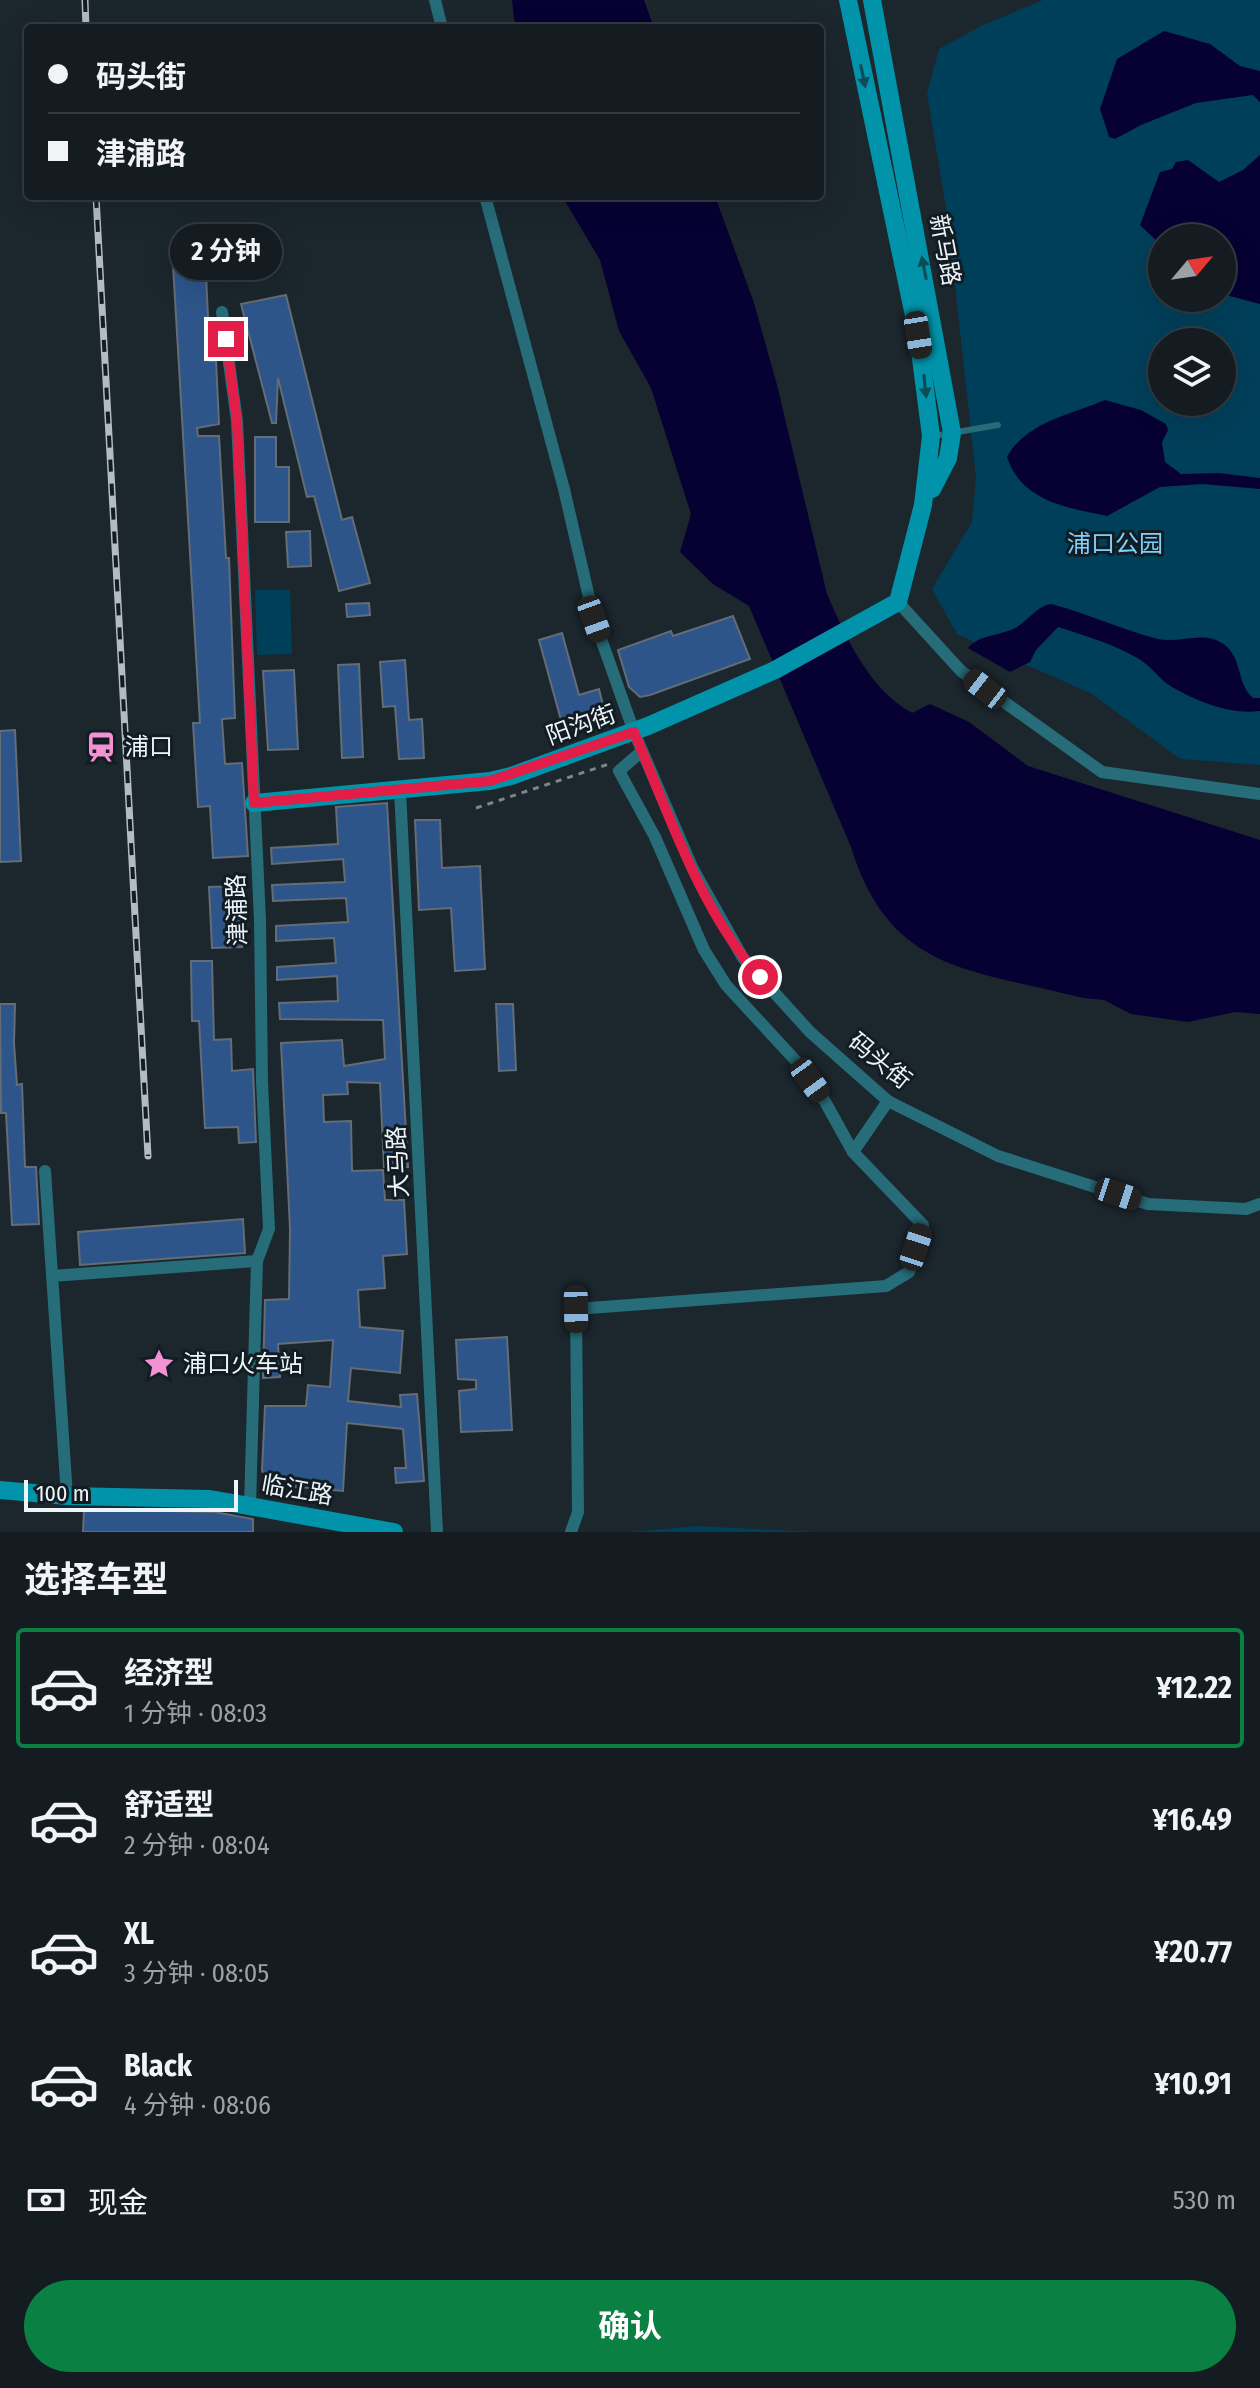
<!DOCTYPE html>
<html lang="zh">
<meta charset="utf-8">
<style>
body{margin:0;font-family:"Fira Sans Condensed","Noto Sans SC",sans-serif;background:#21292f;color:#f1f3f6;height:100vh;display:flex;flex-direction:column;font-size:30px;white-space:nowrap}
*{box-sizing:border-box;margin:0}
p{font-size:26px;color:#9da1a5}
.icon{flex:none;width:44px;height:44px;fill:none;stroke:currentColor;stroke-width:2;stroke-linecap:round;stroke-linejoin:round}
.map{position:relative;height:1532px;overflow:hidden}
.panel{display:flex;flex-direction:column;background:#141c22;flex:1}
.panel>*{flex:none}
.top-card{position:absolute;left:24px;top:24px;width:800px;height:176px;border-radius:8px;box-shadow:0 8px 32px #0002,0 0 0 2px #333a40;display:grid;align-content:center;height:176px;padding:0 24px;background:#141c22}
.needle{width:52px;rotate:61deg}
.buttons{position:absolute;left:1148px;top:224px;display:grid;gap:16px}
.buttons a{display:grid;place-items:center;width:88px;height:88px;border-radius:50%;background:#141c22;box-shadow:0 8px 32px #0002,0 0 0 2px #333a40;font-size:40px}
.scale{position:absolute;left:24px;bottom:20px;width:214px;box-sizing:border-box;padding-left:8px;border:4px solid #eef5fa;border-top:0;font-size:22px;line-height:28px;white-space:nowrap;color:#eef5fa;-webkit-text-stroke:6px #121d23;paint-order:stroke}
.end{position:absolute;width:36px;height:36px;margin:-18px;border:10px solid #e11d48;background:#fff;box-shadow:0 0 0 4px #fff}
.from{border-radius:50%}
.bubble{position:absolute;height:56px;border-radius:28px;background:#141c22;box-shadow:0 8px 32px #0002,0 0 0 2px #333a40;font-size:26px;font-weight:700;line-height:56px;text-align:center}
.car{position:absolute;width:24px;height:48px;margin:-24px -12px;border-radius:10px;box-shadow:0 0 6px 2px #0007;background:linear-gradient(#222 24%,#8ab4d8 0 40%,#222 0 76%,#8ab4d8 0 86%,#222 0)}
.top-card b{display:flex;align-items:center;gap:28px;height:76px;font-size:30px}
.top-card b+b{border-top:2px solid #333a40}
.top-card i{width:20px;height:20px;background:#f1f3f6}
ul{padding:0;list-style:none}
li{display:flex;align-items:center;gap:24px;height:120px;margin:0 16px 12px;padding:0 8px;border:4px solid transparent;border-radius:8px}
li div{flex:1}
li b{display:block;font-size:30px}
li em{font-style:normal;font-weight:700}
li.active{border-color:#0b8043}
li>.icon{width:72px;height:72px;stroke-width:1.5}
h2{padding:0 24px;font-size:36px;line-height:96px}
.pay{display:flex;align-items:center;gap:20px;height:88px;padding:0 24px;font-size:30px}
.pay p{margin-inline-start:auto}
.cta{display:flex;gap:16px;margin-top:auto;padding:16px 24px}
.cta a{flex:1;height:92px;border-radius:48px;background:#0b8043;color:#fff;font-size:32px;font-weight:700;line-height:92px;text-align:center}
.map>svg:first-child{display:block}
</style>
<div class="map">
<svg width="1260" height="1532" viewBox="0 0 1260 1532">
<rect width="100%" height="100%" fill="#1b262d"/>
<g fill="#003f5a" fill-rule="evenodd">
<path d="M 1043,0 L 1260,0 L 1260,765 L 1180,759 L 1092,694 L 957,634 L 932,589 L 972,522 L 976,478 L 948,220 L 927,93 L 939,49 L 981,26 ZM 1162,238 L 1222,238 L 1222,298 L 1162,298 ZM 1162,342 L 1222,342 L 1222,402 L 1162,402 Z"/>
<path d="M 290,590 L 292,654 L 257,655 L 255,590 Z"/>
<path d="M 697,1526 L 815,1532 L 630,1532 Z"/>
</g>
<g fill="#070033">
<path d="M 512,0 L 644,0 L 654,28 L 515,28 Z"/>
<path d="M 1164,31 L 1210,44 L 1240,66 L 1260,71 L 1260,102 L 1253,95 L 1196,103 L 1141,125 L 1115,139 L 1109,137 L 1100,109 L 1117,59 Z"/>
<path d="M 1260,155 L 1260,304 L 1222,294 L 1222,238 L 1162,238 L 1162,246 L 1140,225 L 1160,172 L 1172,169 L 1176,162 L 1188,160 L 1219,182 L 1243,170 Z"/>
<path d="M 562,196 L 715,196 L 754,303 L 777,385 L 827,594 C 846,638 869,689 912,713 L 930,704 L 969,722 L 1028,766 L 1260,840 L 1260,1014 L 1235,1012 L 1188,1022 L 1131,1014 L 1104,1000 L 1083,998 C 971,969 890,973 851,847 L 749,606 L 713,584 L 680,552 L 691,514 L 651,388 L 619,331 L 600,260 Z"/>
<path d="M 1105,400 L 1141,410 L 1166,424 L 1168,430 L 1162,442 L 1165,462 L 1181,474 L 1219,473 L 1260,478 L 1260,489 L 1203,484 L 1160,487 L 1107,516 C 1066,507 1022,502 1007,457 C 1026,422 1070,415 1105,400 Z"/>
<path d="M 1051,604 C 1087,613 1122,630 1158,639 C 1180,644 1204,629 1225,645 C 1243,660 1236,683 1253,698 L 1260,698 L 1260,711 C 1231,715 1198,702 1172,687 C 1160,680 1151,666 1139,659 C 1114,644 1086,636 1058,627 L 1036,650 L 1030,662 L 1010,672 L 968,648 C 980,634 1000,636 1015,628 C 1028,621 1037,606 1051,604 Z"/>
</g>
<g fill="#2d5589" stroke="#636c77" stroke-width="2">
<path d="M 196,247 L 196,252 L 205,252 L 210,361 L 216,361 L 219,424 L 197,428 L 198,436 L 219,436 L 226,558 L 229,558 L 235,718 L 222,719 L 225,764 L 242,763 L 248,856 L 213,858 L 210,806 L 198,807 L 193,723 L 200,723 L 172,248 Z"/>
<path d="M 286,295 L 342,520 L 352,517 L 370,583 L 339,591 L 314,496 L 307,497 L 278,378 L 276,423 L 272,423 L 241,304 Z"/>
<path d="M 255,437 L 276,437 L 276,467 L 289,467 L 289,522 L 255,522 Z"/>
<path d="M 310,531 L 311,566 L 288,567 L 286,532 Z"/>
<path d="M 369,603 L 370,615 L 347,617 L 346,604 Z"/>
<path d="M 733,616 L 750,659 L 650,695 L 640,697 L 629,687 L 618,650 L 671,631 L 673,636 Z"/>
<path d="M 562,633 L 579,695 L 599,689 L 604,709 L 561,720 L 539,640 Z"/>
<path d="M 405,660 L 409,720 L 422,719 L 424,758 L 399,759 L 395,706 L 383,707 L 380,662 Z"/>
<path d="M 359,664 L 363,757 L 342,758 L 338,665 Z"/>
<path d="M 294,670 L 298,749 L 268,750 L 263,671 Z"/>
<path d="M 15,730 L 21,861 L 0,862 L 0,731 Z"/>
<path d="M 387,803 L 408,1167 L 384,1167 L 380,1083 L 347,1082 L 348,1094 L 323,1095 L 324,1122 L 351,1121 L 352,1171 L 383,1170 L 385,1200 L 404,1200 L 407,1254 L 383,1256 L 385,1288 L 358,1290 L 360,1327 L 403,1331 L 400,1373 L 351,1368 L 348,1401 L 401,1407 L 400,1395 L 417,1394 L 424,1481 L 396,1483 L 395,1468 L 406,1468 L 403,1429 L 347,1423 L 343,1491 L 275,1485 L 262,1471 L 265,1406 L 306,1406 L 308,1385 L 330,1387 L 333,1340 L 278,1344 L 280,1377 L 263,1378 L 265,1300 L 289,1299 L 290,1229 L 281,1043 L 342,1040 L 344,1066 L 385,1059 L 383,1020 L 280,1019 L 279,1003 L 338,1001 L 337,976 L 277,980 L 277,967 L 336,963 L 334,938 L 276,941 L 276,926 L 348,922 L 346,898 L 273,901 L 272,885 L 345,882 L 343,859 L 272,864 L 271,848 L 338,844 L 336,807 Z"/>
<path d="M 415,820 L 440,820 L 442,868 L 480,866 L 485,969 L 455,971 L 451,908 L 419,910 Z"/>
<path d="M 239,886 L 242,947 L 212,948 L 209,887 Z"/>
<path d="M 191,961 L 212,961 L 214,1040 L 231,1039 L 232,1071 L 253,1069 L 256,1142 L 239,1143 L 238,1127 L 205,1128 L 199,1021 L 192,1021 Z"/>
<path d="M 0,1004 L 15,1004 L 14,1043 L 17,1085 L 22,1084 L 25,1167 L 36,1167 L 39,1224 L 12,1225 L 6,1113 L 1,1113 Z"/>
<path d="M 496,1004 L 513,1004 L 516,1070 L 499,1071 Z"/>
<path d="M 243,1219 L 245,1253 L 80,1265 L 78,1232 Z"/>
<path d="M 507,1337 L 512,1430 L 461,1432 L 459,1391 L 476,1389 L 476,1380 L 458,1379 L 456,1340 Z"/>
<path d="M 84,1509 L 215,1512 L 253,1519 L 253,1532 L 83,1532 Z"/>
</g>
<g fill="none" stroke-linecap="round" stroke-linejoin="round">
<path stroke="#7c858b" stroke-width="3" stroke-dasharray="6 6" stroke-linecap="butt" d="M 476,808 L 609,764"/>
<path stroke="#266c79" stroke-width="6" d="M 934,436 L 998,425"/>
<g stroke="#266c79" stroke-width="12">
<path d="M 435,0 L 442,28"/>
<path d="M 485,196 L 564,489 L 594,619 L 634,732 L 693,869 L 743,958 L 810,1032 L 888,1101 L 998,1156 L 1148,1204 L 1246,1209 L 1260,1204"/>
<path d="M 222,312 L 237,421 L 260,920 L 262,1082 L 269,1229 L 257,1261 L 250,1506"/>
<path d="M 898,602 L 961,671 L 1102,772 L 1260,794"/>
<path d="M 642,751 L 619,771 L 655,837 L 704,950 L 726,985 L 796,1061 L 823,1098 L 853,1152"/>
<path d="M 400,790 L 437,1532"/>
<path d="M 45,1171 L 67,1496"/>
<path d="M 52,1276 L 257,1261"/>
<path d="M 571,1532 L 578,1512 L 576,1309 L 886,1286 L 909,1272 L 923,1225 L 853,1152 L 888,1101"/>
</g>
<g stroke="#0093a9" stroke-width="18">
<path d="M 872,0 L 952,433 L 948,458 L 932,489"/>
<path d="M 254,803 L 490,781 L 511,776 L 648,726 L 775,670 L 898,602 L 923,505 L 931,436 L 918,335 L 848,0"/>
<path d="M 0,1490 L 67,1496 L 210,1499 L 394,1532"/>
</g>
<g stroke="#b4bcc2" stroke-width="7">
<g id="rail">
<path d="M 85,0 L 86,28"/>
<path d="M 96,196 L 148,1156"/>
</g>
</g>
<use href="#rail" stroke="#121d23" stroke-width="4" stroke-dasharray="12" stroke-linecap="butt"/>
</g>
<defs><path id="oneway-solid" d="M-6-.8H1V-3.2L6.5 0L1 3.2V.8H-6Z" transform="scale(2)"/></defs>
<g fill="#0b4c59">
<use href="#oneway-solid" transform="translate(863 76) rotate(78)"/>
<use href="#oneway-solid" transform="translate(924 268) rotate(-101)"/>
<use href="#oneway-solid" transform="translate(925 386) rotate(84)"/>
</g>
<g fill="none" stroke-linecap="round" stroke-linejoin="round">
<path stroke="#e11d48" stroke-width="10" d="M 226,339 L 237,421 L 254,803 L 490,781 L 634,732 C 668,812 701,912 760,977"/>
</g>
<defs>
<g id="station-bare" transform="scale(2.4)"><path d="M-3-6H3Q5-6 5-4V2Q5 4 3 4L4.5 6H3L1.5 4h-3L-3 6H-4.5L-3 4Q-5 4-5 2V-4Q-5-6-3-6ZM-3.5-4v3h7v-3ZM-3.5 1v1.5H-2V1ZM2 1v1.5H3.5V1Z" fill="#f491d3" stroke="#121d23" stroke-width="2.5" paint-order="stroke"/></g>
<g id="sight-bare" transform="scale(2.4)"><path d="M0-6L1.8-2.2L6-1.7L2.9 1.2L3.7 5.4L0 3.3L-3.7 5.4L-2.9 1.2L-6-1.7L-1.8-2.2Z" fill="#f491d3" stroke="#121d23" stroke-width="2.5" paint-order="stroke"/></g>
</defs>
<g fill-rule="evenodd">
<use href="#station-bare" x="101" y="747"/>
<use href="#sight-bare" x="159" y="1364"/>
</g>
<g text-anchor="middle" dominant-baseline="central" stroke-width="6" stroke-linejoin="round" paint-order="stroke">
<g font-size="24" fill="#eef5fa" stroke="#121d23">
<text transform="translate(945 250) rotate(79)">新马路</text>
<text transform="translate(581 725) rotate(-20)">阳沟街</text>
<text transform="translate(237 910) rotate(-92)">津浦路</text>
<text transform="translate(880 1061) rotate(39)">码头街</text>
<text transform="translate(398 1162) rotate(-93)">大马路</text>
<text transform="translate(297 1490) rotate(10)">临江路</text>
</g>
<g font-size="24" fill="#7ecffd" stroke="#121d23">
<text x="1115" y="544">浦口公园</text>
</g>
<g font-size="24" fill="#eef5fa" stroke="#121d23" text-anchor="start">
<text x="125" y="747">浦口</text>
<text x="183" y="1364">浦口火车站</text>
</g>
</g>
</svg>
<div class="buttons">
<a><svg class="needle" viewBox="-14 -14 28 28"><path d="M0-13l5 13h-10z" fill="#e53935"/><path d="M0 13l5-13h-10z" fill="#9da1a5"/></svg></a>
<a><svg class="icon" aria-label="layers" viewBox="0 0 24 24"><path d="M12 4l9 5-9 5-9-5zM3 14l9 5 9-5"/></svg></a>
</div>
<div class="scale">100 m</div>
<i class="end from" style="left:760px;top:977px"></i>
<i class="end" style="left:226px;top:339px"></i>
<div class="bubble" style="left:170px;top:224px;width:112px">2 分钟</div>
<i class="car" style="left:918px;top:335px;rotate:171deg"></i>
<i class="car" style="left:594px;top:619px;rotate:160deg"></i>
<i class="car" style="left:985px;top:689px;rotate:308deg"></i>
<i class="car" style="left:810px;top:1080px;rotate:144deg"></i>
<i class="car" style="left:1118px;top:1194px;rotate:108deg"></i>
<i class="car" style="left:916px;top:1247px;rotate:18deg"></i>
<i class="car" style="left:576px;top:1309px;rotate:179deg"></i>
<div class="top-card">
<b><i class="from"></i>码头街</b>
<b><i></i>津浦路</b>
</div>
</div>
<section class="panel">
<h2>选择车型</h2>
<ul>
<li class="active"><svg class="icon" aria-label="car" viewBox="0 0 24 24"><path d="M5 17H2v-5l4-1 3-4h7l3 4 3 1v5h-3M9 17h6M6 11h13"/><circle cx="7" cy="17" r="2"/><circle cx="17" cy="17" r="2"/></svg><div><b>经济型</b><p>1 分钟 · 08:03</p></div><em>¥12.22</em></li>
<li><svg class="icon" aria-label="car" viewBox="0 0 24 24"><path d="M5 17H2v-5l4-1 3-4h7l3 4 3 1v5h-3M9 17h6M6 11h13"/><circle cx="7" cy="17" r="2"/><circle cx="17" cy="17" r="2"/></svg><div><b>舒适型</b><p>2 分钟 · 08:04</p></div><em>¥16.49</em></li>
<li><svg class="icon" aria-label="car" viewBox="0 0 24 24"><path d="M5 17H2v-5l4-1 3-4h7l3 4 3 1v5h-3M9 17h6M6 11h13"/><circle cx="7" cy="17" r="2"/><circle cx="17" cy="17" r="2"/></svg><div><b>XL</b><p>3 分钟 · 08:05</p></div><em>¥20.77</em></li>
<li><svg class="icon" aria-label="car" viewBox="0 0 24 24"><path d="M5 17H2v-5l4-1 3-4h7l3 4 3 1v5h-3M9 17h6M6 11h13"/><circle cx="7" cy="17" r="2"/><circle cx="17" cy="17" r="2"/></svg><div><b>Black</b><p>4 分钟 · 08:06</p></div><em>¥10.91</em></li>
</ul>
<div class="pay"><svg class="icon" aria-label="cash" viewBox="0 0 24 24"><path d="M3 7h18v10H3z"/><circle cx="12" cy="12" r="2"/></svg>现金<p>530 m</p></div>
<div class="cta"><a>确认</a></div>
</section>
